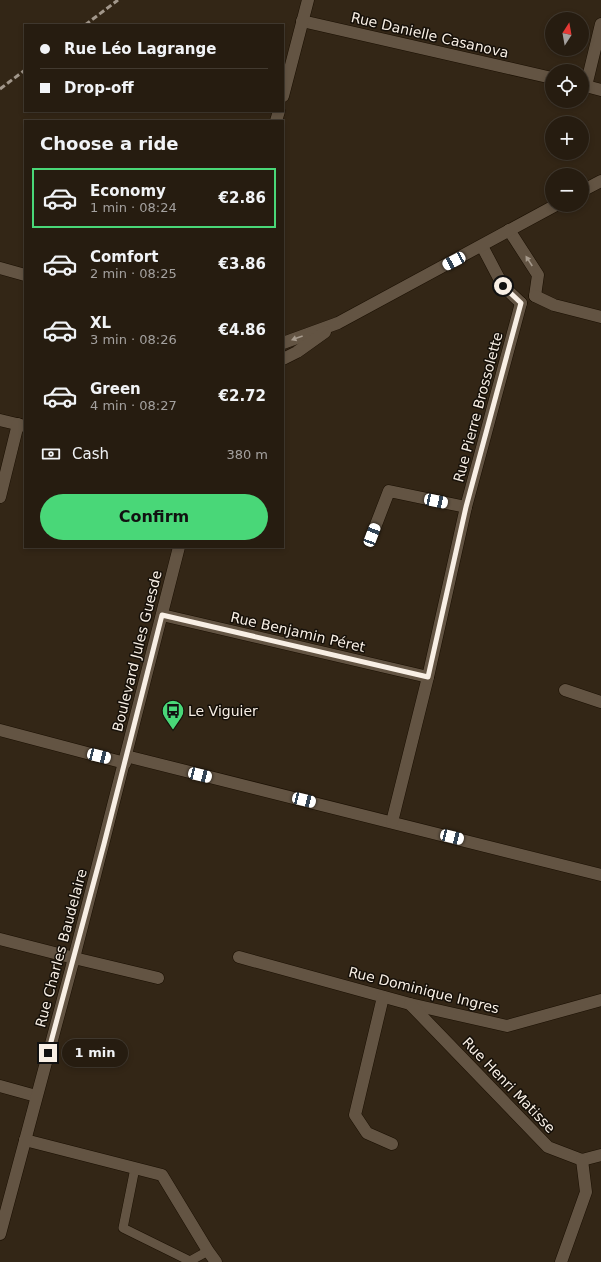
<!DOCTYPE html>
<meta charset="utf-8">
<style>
body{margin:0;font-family:"DejaVu Sans",sans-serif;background:#32291e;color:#f1f3f6;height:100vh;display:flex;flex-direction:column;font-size:15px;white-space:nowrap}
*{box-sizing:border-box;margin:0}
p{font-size:13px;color:#a4a19f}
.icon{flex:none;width:22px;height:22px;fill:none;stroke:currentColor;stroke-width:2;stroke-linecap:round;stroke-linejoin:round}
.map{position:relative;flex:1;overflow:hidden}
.side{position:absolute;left:24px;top:120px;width:260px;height:428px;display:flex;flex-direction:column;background:#261c10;border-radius:0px;box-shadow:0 2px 6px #0003,0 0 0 1px #423a30}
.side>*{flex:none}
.banner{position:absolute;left:24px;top:24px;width:260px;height:88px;border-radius:0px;box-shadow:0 2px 6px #0003,0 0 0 1px #423a30;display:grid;align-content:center;height:88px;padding:0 16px;background:#261c10}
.needle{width:26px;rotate:11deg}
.fabs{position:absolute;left:545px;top:12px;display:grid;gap:8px}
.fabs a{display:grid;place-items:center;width:44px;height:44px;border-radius:50%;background:#261c10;box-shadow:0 2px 6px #0003,0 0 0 1px #423a30;font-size:20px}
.end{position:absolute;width:18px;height:18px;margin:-9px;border:5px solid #f8efe5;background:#111;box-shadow:0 0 0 2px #111}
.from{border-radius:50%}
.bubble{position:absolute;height:28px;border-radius:14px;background:#261c10;box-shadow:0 2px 6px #0003,0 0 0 1px #423a30;font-size:13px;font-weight:700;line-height:28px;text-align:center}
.car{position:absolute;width:12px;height:24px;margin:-12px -6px;border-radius:5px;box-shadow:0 0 3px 1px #0007;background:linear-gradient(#fff 24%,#345 0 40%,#fff 0 76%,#345 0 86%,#fff 0)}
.banner b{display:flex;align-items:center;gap:14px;height:38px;font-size:15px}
.banner b+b{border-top:1px solid #423a30}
.banner i{width:10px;height:10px;background:#f1f3f6}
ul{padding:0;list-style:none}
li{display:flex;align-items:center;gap:12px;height:60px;margin:0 8px 6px;padding:0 8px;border:2px solid transparent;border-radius:0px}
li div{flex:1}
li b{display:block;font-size:15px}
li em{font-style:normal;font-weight:700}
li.active{border-color:#49d778}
li>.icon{width:36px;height:36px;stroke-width:1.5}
h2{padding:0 16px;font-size:18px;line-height:48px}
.pay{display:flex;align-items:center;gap:10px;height:44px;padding:0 16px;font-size:15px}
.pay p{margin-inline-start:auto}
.primary-button{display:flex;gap:8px;margin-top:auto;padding:8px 16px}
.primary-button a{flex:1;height:46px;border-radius:24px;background:#49d778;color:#111;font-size:16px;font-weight:700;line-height:46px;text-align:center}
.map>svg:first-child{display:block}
</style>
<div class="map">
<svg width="601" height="1262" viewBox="0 0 601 1262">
<rect width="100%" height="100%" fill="#332616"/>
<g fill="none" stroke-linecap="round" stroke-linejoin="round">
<g stroke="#1a0f02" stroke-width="10">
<path id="lane" d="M 135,1168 L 123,1228 L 190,1261 L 208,1251"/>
</g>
<g stroke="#1a0f02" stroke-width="13">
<g id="street">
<path d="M 302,21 L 552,78"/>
<path d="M 582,85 L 601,90"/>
<path d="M 586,86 L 601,24"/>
<path d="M 283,96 L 308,0"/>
<path d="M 276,121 L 279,111"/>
<path d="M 582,191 L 601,181"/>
<path d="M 509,230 L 538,275 L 535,296"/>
<path d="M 482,246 L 503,286 L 521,303"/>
<path d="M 0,268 L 25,275"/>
<path d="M 535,296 L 554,305 L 601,317"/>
<path d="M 283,343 L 338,323 L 556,205"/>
<path d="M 283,359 L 297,352 L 325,332"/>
<path d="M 0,420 L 25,426"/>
<path d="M 0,497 L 18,424"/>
<path d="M 372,535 L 389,491 L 466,507"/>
<path d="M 162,615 L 428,677"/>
<path d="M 565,690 L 601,702"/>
<path d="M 0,730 L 125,763"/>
<path d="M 126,756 L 601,875"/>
<path d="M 392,822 L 428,677 L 466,507 L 521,303"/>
<path d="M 0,939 L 74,958 L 158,978"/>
<path d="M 239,957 L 410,1004 L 507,1026 L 601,1000"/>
<path d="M 383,997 L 355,1115 L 367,1133 L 392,1144"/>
<path d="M 410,1004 L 548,1147 L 582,1160 L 601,1155"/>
<path d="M 0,1086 L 36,1096"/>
<path d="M 25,1140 L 162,1175 L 208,1251 L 216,1262"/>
<path d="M 0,1234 L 74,958 L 179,547"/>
<path d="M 561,1262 L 586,1192 L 582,1160"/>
</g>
</g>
<use href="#lane" stroke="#635443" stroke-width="9"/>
<use href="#street" stroke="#635443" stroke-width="12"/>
<g stroke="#a2978b" stroke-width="3" stroke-dasharray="6 3" stroke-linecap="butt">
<path d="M 85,25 L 118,0"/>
<path d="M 0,89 L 25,70"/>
</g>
</g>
<defs><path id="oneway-solid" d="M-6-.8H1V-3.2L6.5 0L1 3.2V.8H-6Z"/></defs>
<g fill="#a69a8c">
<use href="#oneway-solid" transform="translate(529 261) rotate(-123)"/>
<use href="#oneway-solid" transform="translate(297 338) rotate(160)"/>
</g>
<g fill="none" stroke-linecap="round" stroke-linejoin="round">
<path stroke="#f8efe5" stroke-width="5" d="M 48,1053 L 104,844 L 162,615 L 428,677 L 466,507 L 521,303 L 503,286"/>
</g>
<defs>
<g id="bus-pin" transform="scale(1.15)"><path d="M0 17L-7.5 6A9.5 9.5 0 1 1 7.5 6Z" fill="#49d778" stroke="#161009"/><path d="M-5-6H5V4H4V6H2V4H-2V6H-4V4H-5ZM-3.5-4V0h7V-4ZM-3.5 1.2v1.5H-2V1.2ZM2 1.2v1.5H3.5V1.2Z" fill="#111"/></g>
</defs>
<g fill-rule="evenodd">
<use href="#bus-pin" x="173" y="711"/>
</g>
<g text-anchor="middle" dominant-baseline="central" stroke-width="3" stroke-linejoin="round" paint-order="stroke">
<g font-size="14" fill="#f8efe5" stroke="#161009">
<text transform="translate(430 35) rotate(13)">Rue Danielle Casanova</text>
<text transform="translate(478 407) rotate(-75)">Rue Pierre Brossolette</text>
<text transform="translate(298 632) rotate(13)">Rue Benjamin Péret</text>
<text transform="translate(137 651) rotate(-76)">Boulevard Jules Guesde</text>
<text transform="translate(61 948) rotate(-75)">Rue Charles Baudelaire</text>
<text transform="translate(424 990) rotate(14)">Rue Dominique Ingres</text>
<text transform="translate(509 1085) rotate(46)">Rue Henri Matisse</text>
</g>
<g font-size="14" fill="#f8efe5" stroke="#161009" text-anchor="start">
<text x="188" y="711">Le Viguier</text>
</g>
</g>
</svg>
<div class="fabs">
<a><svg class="needle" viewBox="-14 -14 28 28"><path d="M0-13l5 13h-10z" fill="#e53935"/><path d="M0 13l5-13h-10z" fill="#a4a19f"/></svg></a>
<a><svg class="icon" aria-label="locate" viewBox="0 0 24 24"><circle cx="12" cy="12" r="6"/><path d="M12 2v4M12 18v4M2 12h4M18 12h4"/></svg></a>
<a>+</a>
<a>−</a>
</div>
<i class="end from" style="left:503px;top:286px"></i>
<i class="end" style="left:48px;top:1053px"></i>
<div class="bubble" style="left:62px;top:1039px;width:66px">1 min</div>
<i class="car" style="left:454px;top:261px;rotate:242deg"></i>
<i class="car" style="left:436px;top:501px;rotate:102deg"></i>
<i class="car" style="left:372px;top:535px;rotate:21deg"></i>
<i class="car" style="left:99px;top:756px;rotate:104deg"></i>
<i class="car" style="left:200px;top:775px;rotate:104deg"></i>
<i class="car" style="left:304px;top:800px;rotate:104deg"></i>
<i class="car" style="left:452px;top:837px;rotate:104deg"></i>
<div class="banner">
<b><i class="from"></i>Rue Léo Lagrange</b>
<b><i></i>Drop-off</b>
</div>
<section class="side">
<h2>Choose a ride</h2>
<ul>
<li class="active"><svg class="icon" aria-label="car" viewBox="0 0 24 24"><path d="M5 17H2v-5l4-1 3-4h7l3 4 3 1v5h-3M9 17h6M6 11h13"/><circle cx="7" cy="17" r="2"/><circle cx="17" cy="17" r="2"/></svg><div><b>Economy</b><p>1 min · 08:24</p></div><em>€2.86</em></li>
<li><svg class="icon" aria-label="car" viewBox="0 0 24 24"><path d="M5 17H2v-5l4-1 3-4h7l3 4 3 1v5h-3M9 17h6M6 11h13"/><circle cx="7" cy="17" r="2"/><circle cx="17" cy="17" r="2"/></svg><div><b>Comfort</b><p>2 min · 08:25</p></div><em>€3.86</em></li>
<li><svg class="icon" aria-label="car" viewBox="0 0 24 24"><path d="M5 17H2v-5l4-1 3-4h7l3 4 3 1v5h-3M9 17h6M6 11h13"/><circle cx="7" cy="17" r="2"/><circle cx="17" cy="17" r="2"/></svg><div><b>XL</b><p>3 min · 08:26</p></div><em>€4.86</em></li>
<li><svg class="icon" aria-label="car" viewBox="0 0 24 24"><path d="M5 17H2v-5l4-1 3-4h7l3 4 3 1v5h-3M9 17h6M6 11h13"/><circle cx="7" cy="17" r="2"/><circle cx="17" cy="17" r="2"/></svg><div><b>Green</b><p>4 min · 08:27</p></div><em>€2.72</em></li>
</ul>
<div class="pay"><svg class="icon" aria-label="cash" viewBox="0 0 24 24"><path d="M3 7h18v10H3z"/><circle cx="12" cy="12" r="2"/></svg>Cash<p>380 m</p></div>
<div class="primary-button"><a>Confirm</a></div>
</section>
</div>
